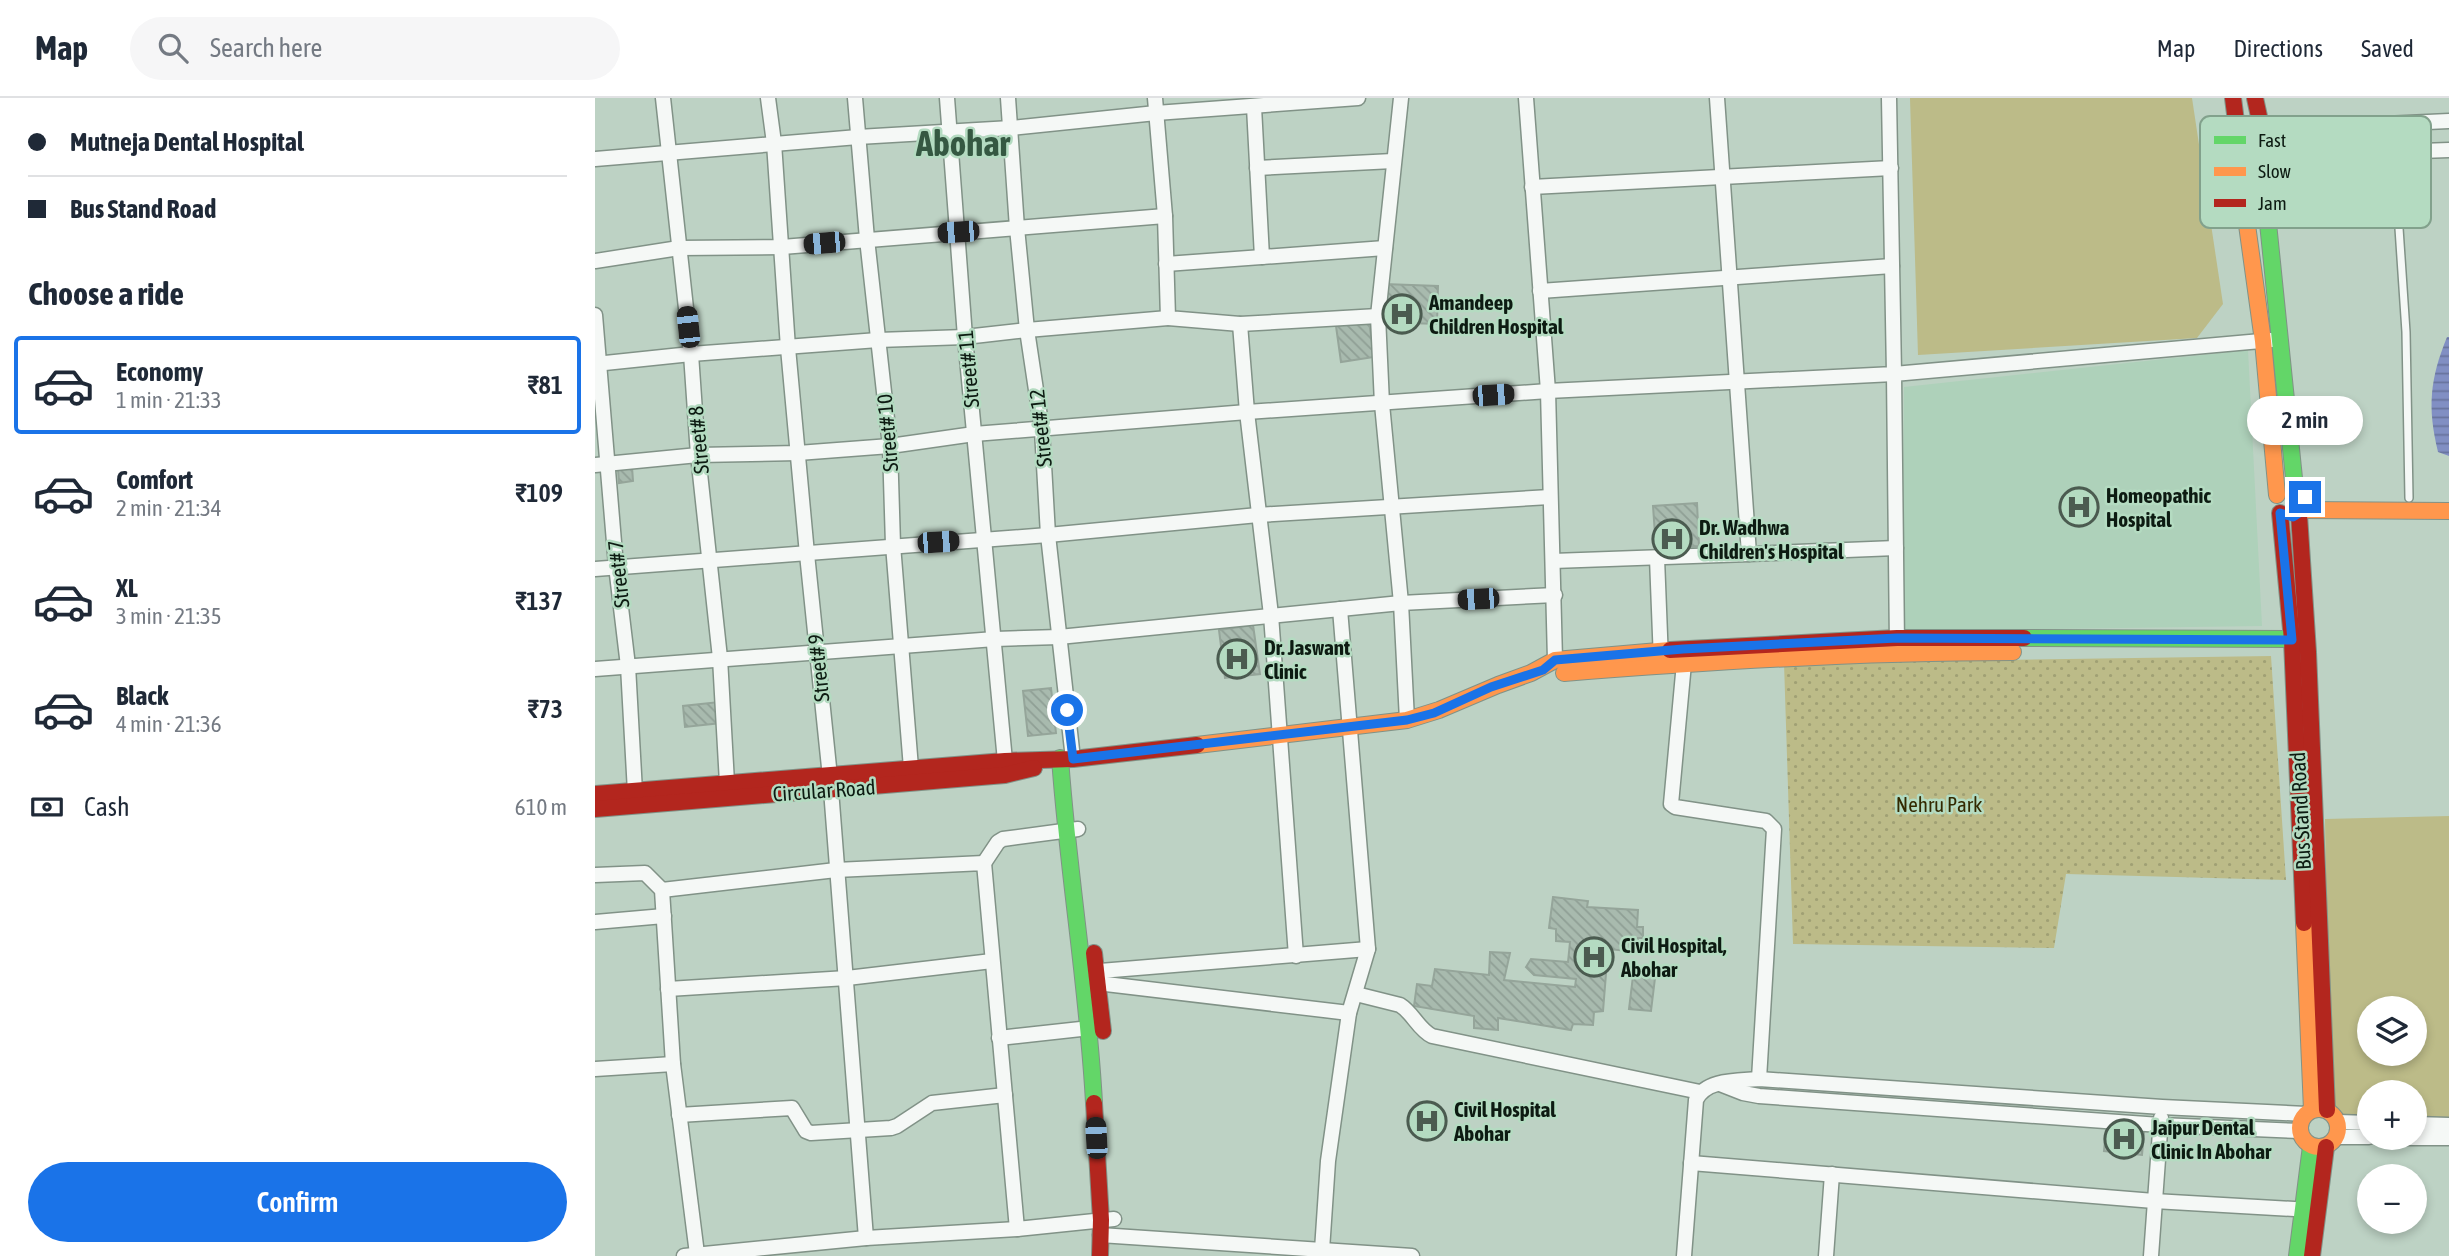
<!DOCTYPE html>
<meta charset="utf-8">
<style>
body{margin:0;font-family:"Asap Condensed",sans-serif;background:#f6f6f7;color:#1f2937;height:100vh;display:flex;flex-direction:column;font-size:26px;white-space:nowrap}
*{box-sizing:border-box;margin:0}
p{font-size:23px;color:#747a83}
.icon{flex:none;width:38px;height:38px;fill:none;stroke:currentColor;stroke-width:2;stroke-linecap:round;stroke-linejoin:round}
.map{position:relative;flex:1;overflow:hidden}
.sheet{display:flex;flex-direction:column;background:#fff;width:595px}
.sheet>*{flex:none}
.top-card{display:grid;align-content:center;height:154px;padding:0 28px;background:#fff}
.fabs{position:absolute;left:1762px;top:898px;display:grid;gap:14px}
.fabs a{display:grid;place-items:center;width:70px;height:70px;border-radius:50%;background:#fff;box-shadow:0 4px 10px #0003;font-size:35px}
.end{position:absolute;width:32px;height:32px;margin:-16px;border:9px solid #1a73e8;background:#fff;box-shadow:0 0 0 4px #fff}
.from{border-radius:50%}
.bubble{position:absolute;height:49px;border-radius:24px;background:#fff;box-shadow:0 4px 10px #0003;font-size:23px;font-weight:600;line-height:49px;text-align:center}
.car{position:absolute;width:21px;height:42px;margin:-21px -10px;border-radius:9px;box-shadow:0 0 5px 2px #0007;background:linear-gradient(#222 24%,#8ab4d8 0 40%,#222 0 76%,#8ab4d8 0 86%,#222 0)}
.top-card b{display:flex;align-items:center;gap:24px;height:66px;font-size:26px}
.top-card b+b{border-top:2px solid #e0e1e3}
.top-card i{width:18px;height:18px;background:#1f2937}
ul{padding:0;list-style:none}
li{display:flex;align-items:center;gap:21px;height:98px;margin:0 14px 10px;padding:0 14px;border:4px solid transparent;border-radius:7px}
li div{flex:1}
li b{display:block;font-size:26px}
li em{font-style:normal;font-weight:600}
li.current{border-color:#1a73e8}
li>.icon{width:63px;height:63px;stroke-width:1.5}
h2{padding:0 28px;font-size:32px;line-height:84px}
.pay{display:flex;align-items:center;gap:18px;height:77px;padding:0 28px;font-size:26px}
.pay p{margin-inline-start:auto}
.primary-button{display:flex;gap:14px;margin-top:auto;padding:14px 28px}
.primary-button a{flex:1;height:80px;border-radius:42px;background:#1a73e8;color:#fff;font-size:28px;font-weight:600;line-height:80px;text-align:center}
header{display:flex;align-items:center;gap:42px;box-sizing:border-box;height:98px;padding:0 35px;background:#fff;border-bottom:2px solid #e0e1e3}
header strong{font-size:33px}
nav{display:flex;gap:38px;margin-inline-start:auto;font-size:24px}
.search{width:490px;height:63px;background:#f6f6f7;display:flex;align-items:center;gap:18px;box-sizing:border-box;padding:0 24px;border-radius:38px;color:#747a83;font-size:26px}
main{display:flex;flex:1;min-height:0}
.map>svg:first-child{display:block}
</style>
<header>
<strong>Map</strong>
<div class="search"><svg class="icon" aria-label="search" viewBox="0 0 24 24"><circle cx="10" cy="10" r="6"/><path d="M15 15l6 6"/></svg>Search here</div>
<nav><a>Map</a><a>Directions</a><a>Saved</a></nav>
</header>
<main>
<section class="sheet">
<div class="top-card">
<b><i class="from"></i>Mutneja Dental Hospital</b>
<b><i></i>Bus Stand Road</b>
</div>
<h2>Choose a ride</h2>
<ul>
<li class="current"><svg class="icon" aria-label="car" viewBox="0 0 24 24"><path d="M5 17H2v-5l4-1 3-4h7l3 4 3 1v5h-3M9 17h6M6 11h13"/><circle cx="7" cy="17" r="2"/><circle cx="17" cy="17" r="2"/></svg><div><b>Economy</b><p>1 min · 21:33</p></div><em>₹81</em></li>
<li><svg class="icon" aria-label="car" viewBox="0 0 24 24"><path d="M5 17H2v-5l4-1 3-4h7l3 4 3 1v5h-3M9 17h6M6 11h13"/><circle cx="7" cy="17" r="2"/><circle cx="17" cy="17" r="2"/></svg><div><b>Comfort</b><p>2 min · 21:34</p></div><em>₹109</em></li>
<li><svg class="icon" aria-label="car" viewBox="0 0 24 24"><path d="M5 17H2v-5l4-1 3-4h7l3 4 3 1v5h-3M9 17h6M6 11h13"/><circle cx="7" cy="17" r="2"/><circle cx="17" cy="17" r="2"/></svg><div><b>XL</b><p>3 min · 21:35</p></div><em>₹137</em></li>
<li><svg class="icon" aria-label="car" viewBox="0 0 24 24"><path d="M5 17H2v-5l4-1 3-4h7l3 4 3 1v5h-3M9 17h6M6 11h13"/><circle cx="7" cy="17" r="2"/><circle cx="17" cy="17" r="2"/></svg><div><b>Black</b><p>4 min · 21:36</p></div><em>₹73</em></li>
</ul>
<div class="pay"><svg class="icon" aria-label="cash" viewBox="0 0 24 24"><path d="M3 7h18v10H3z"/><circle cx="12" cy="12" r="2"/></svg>Cash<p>610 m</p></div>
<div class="primary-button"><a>Confirm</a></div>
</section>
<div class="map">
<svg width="1854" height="1158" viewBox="0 0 1854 1158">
<defs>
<pattern id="green-dots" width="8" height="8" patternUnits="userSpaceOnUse" patternTransform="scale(1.75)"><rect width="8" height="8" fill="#bcbb88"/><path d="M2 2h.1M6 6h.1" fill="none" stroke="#a0a074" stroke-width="1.8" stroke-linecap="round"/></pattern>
<pattern id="water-rules" width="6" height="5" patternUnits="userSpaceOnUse" patternTransform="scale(1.75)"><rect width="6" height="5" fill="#818fc3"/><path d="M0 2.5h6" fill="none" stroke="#68749d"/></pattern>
<pattern id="building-back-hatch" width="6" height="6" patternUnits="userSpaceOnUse" patternTransform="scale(1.75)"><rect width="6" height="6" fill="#a8baae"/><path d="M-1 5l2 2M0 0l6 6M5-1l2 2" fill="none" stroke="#8f9f95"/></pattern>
</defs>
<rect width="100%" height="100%" fill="#bdd2c4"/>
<path fill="#aed1ba" d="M 1653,252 L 1667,528 L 1307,533 L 1309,289 Z"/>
<path fill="url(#green-dots)" d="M 1676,558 L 1691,782 L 1471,776 L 1459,850 L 1198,846 L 1189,565 Z"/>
<g fill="#bcbb88" fill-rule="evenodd">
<path d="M 1315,0 L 1597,0 L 1628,206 L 1602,240 L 1323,257 Z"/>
<path d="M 1854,718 L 1854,1021 L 1820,1021 L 1820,994 L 1774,994 L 1774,1022 L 1735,1022 L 1730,721 ZM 1774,910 L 1820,910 L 1820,956 L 1774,956 Z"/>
</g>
<path fill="url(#water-rules)" d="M 1852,239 L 1854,239 L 1854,358 L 1843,354 C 1832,309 1835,281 1852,239 Z"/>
<g fill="url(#building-back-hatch)" stroke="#95a59a" stroke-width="2">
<path d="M 789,186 L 843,188 L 842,226 L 788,224 Z"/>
<path d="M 774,223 L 779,259 L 746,264 L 741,228 Z"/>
<path d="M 37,369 L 38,383 L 24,385 L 23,371 Z"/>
<path d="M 1102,405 L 1104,448 L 1061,451 L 1058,408 Z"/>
<path d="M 658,527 L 665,576 L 630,580 L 624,532 Z"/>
<path d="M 456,590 L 461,635 L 433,638 L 428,593 Z"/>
<path d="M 124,604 L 126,625 L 90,629 L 88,608 Z"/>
<path d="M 958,799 L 993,803 L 992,809 L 1043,812 L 1042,829 L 1048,829 L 1048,840 L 1043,840 L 1043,854 L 1013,851 L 1008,913 L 999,914 L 998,927 L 978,926 L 976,932 L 903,920 L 903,932 L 879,930 L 879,918 L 819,908 L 822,886 L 837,888 L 840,871 L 894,877 L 895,854 L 915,855 L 909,882 L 980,889 L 981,881 L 939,877 L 931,869 L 936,861 L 973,864 L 975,844 L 961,843 L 961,831 L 954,830 Z"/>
<path d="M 1038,878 L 1060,880 L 1056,913 L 1034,911 Z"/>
<path d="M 1511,1031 L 1549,1035 L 1547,1057 L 1509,1053 Z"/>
</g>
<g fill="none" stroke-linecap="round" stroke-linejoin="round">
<g stroke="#819287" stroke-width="10">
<path id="lane" d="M 1797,26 L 1811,234 L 1814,400"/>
</g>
<g stroke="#819287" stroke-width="17">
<g id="street">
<path d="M 68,0 L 96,256 L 103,357 L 125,560 L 132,685"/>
<path d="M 173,0 L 179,45 L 193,250 L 212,456 L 235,679 L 271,1140"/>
<path d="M 260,0 L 272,141 L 295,348 L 298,447 L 316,670"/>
<path d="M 352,0 L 370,239 L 410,663"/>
<path d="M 413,0 L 422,130 L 432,232 L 447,332 L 453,437 L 478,661"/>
<path d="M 560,0 L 570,118 L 573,220 L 645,226 L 783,218"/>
<path d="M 806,0 L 783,218 L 787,306 L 806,505 L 812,622"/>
<path d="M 931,0 L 953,293 L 960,562"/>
<path d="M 659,9 L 667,159"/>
<path d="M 1668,37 L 1768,27 L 1854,23"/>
<path d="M 0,61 L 263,39 L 416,30 L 561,15 L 763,0"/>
<path d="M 1678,65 L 1770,55 L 1854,52"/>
<path d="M 662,70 L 798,63"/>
<path d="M 937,89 L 1296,70"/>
<path d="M 0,163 L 84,150 L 187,149 L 570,118"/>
<path d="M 571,166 L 790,150"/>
<path d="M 945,193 L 1297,168"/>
<path d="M 0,217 L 21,468 L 33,568 L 40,694"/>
<path d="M 645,226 L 652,314 L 676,517 L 701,858"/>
<path d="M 0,266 L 96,256 L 283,242 L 370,239 L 432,232 L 573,220"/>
<path d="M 0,367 L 103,357 L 203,355 L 295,348 L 379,336 L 652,314 L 953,293 L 1299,276 L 1294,0"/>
<path d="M 1154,456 L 1301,450"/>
<path d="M 1062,460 L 1066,563"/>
<path d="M 958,463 L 1154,456 L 1122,0"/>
<path d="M 0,471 L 453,437 L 663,417 L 955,399"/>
<path d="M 1302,548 L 1299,276 L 1677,242"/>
<path d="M 1089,565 L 1076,706 L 1080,709 L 1171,723 L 1179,731 L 1164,981"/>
<path d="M 0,571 L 400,541 L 464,539 L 806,505 L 960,497"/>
<path d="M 389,765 L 403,744 L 408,741 L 483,731"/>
<path d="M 0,777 L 50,775 L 67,792 L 78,966 L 102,1156"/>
<path d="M 67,792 L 241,772 L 389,765 L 422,1131"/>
<path d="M 0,824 L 69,818"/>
<path d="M 493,874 L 773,851"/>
<path d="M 494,884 L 754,915"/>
<path d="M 73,891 L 252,880 L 397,863"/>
<path d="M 761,896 L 805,907 C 818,915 823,931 837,938 L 1105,994"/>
<path d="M 404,940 L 504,929"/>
<path d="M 0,971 L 78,966"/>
<path d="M 1125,986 L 1148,995 L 1164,998 L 1565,1027 L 1705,1033"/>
<path d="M 84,1017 L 197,1010 L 211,1033 L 216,1035 L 296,1030 L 302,1028 L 337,1005 L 410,997"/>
<path d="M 1743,1024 L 1774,1025"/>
<path d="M 1820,1026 L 1854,1027"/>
<path d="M 1742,1039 L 1774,1039"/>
<path d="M 1789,1040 L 1854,1040"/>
<path d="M 1096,1065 L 1559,1103 L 1716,1112"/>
<path d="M 505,1137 L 817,1158"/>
<path d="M 727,1152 L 733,1063 L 754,915 L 773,851 L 745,511"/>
<path d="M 89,1158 L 271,1140 L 422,1131 L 519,1121"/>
<path d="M 1089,1158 L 1101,1002 C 1111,981 1142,983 1164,981 L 1567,1009 L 1711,1016"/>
<path d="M 1231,1158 L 1237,1076"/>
<path d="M 1556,1158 L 1566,1020"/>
</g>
</g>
<g stroke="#819287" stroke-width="18">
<g id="fast">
<circle cx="1656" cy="57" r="22"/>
<path d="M 1668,76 L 1700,390"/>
<path d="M 1429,540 L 1712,541"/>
<path d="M 465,660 C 473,775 493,890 499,1005"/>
<path d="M 1702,1158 L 1716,1048"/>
</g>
</g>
<g stroke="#819287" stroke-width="18">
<g id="slow">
<path d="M 1645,76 L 1668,243 L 1682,397"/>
<path d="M 1709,412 L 1854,413"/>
<path d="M 969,575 C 1119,563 1268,554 1418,554"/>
<path d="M 602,647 L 812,622 L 844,612 L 903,587 L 936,575 L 960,562 L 1075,552"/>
<path d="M 1709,825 L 1717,1012"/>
<circle cx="1724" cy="1030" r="19"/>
</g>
</g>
<g stroke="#819287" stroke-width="18">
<g id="jam">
<path d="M 1638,0 L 1643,39"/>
<path d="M 1660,0 L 1668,37"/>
<path d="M 1685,415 L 1697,542 L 1709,825"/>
<path d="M 1704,417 L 1713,554 L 1732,1012"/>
<path d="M 1075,552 L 1302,540 L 1429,540"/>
<path d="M 0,696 L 410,663 L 478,661 L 602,647"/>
<path d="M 0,711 L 410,677 L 439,670"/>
<path d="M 499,855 L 508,933"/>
<path d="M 499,1005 L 506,1122 L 505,1158"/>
<path d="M 1717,1158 L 1731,1049"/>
</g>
</g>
<use href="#lane" stroke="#f5f8f6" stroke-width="7"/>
<use href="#street" stroke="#f5f8f6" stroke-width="14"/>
<use href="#fast" stroke="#63d668" stroke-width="16"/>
<use href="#slow" stroke="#ff974d" stroke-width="16"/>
<use href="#jam" stroke="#b3261e" stroke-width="16"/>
</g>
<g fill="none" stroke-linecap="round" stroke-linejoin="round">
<path stroke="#1a73e8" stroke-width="9" d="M 472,612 L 478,661 L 812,622 L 839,615 L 896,589 L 948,572 L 960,562 L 1088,551 L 1302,540 L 1697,542 L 1685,415 L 1698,419 L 1709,412 L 1710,399"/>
</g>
<defs>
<g id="hospital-ring" transform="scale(2.0125)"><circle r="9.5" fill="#b4dbc1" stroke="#4b5b50" stroke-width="1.5"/><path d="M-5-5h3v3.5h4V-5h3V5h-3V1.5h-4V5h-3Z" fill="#4b5b50"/></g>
</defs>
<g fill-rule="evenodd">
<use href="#hospital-ring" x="807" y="216"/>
<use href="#hospital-ring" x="1484" y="409"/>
<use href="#hospital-ring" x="1077" y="441"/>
<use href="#hospital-ring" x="642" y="561"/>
<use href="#hospital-ring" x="999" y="859"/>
<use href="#hospital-ring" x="832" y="1023"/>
<use href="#hospital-ring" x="1529" y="1041"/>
</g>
<g text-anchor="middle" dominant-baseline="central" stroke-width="5" stroke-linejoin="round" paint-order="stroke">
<g font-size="21" font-weight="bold" fill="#0d1b12" stroke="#b4dbc1" text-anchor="start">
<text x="834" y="204">Amandeep<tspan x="834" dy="24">Children Hospital</tspan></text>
<text x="1511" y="397">Homeopathic<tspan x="1511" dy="24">Hospital</tspan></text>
<text x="1104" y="429">Dr. Wadhwa<tspan x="1104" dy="24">Children's Hospital</tspan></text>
<text x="669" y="549">Dr. Jaswant<tspan x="669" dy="24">Clinic</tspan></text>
<text x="1026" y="847">Civil Hospital,<tspan x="1026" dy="24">Abohar</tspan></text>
<text x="859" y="1011">Civil Hospital<tspan x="859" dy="24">Abohar</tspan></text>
<text x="1556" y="1029">Jaipur Dental<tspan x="1556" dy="24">Clinic In Abohar</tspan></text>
</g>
<g font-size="21" fill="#0d1b12" stroke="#b4dbc1">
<text transform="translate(373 271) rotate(-95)">Street# 11</text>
<text transform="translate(445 330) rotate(-96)">Street# 12</text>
<text transform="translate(292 335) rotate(-95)">Street# 10</text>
<text transform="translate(103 342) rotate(-95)">Street# 8</text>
<text transform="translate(23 476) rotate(-96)">Street# 7</text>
<text transform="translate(223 570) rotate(-96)">Street# 9</text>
<text transform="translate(229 692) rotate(-4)">Circular Road</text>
<text transform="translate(1705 713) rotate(-93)">Bus Stand Road</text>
</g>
<g font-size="21" fill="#332900" stroke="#b4dbc1">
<text x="1344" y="706">Nehru Park</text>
</g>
<g font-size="35" font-weight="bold" fill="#355842" stroke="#b4dbc1">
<text x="368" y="45">Abohar</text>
</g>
</g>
<rect x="1605" y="18" width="231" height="112" rx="10" fill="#b4dbc1" stroke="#82a18c" stroke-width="2"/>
<rect x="1619" y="38" width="32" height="8" fill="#63d668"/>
<rect x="1619" y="69" width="32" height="9" fill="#ff974d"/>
<rect x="1619" y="101" width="32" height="8" fill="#b3261e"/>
<g font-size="19" fill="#0d1b12">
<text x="1663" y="49">Fast</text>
<text x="1663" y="80">Slow</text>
<text x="1663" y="112">Jam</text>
</g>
</svg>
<div class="fabs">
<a><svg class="icon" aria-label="layers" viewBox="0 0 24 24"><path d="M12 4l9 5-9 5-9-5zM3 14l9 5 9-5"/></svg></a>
<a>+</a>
<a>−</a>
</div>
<i class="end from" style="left:472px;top:612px"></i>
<i class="end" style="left:1710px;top:399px"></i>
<div class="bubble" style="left:1652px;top:298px;width:116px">2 min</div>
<i class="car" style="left:363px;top:134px;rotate:266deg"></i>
<i class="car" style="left:229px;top:145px;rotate:265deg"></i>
<i class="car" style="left:93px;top:229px;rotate:354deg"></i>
<i class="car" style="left:898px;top:297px;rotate:86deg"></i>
<i class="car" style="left:343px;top:444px;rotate:86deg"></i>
<i class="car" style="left:883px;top:501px;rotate:267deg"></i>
<i class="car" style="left:501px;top:1040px;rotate:357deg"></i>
</div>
</main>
